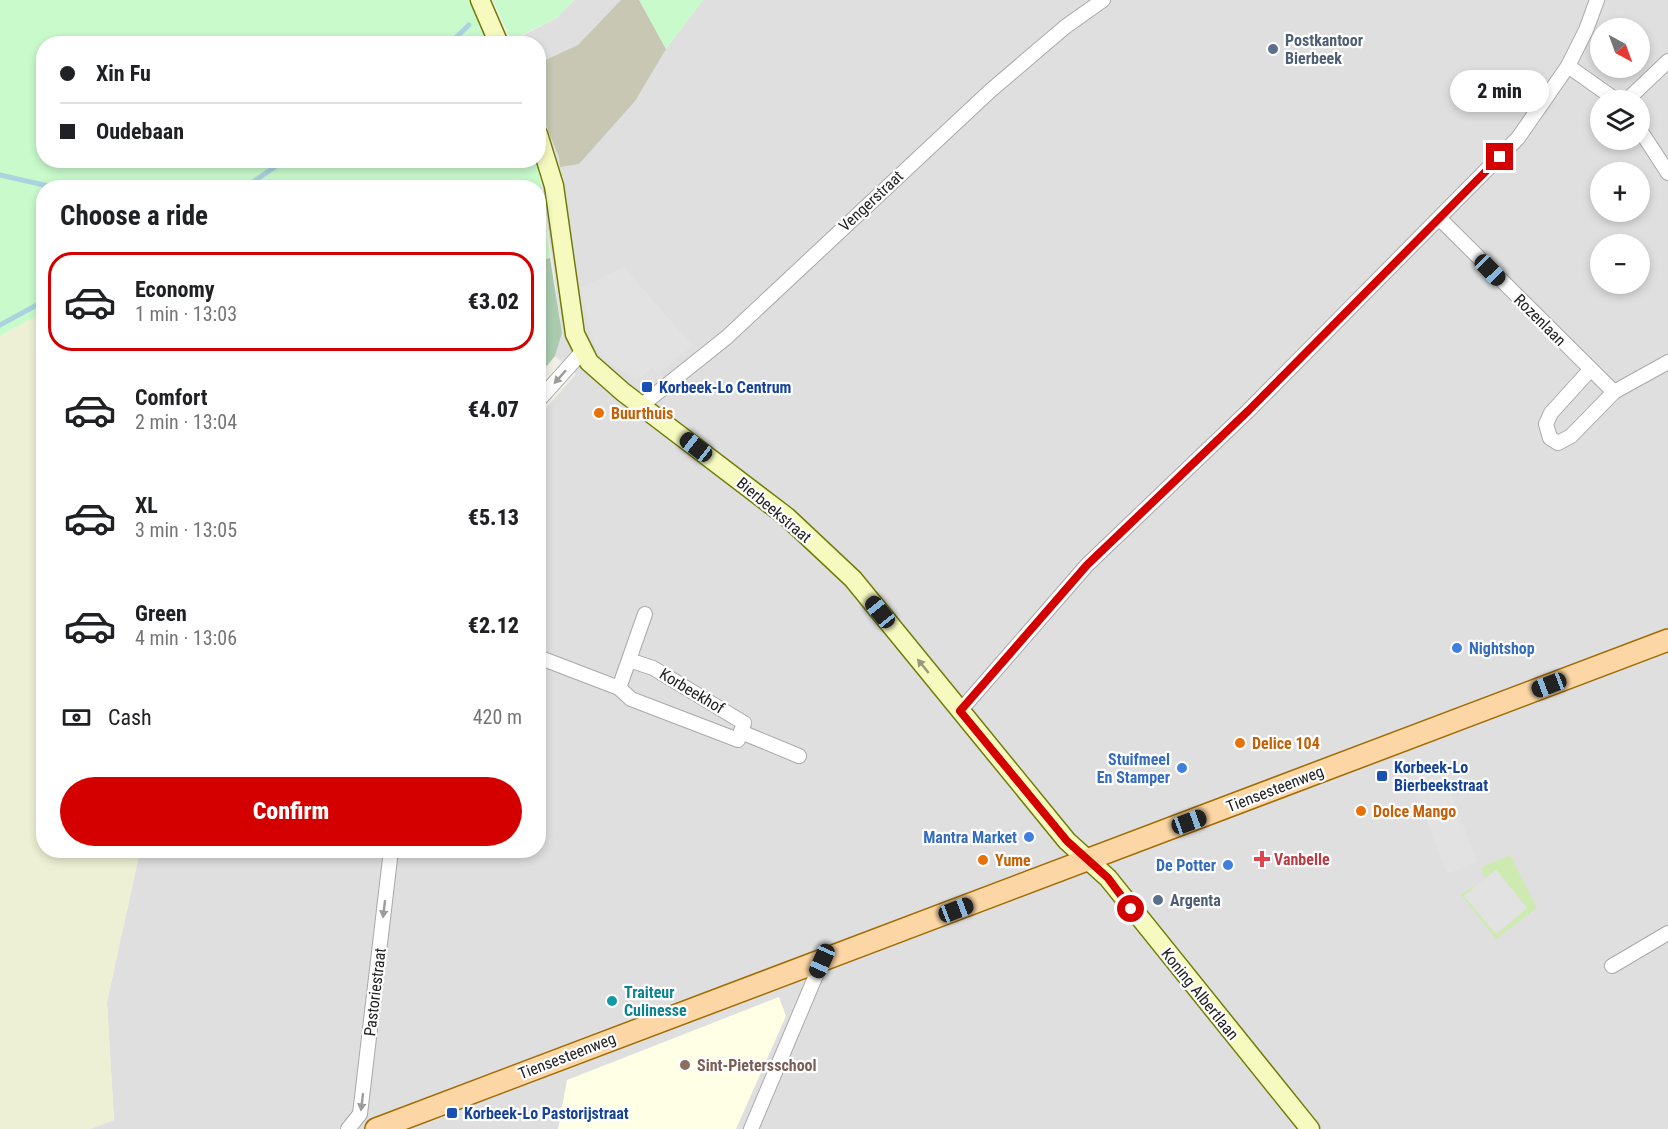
<!DOCTYPE html>
<meta charset="utf-8">
<style>
body{margin:0;font-family:"Roboto Condensed",sans-serif;background:#f2f2f2;color:#202124;height:100vh;display:flex;flex-direction:column;font-size:22px;white-space:nowrap}
*{box-sizing:border-box;margin:0}
p{font-size:20px;color:#757577}
.icon{flex:none;width:33px;height:33px;fill:none;stroke:currentColor;stroke-width:2;stroke-linecap:round;stroke-linejoin:round}
.map{position:relative;flex:1;overflow:hidden}
.panel{position:absolute;left:36px;top:180px;width:510px;height:678px;display:flex;flex-direction:column;background:#fff;border-radius:24px;box-shadow:0 3px 9px #0003}
.panel>*{flex:none}
.guide{position:absolute;left:36px;top:36px;width:510px;height:132px;border-radius:24px;box-shadow:0 3px 9px #0003;display:grid;align-content:center;height:132px;padding:0 24px;background:#fff}
.needle{width:39px;rotate:139deg}
.buttons{position:absolute;left:1590px;top:18px;display:grid;gap:12px}
.buttons a{display:grid;place-items:center;width:60px;height:60px;border-radius:50%;background:#fff;box-shadow:0 3px 9px #0003;font-size:30px}
.end{position:absolute;width:27px;height:27px;margin:-14px;border:8px solid #d40000;background:#fff;box-shadow:0 0 0 3px #fff}
.from{border-radius:50%}
.bubble{position:absolute;height:42px;border-radius:21px;background:#fff;box-shadow:0 3px 9px #0003;font-size:20px;font-weight:800;line-height:42px;text-align:center}
.car{position:absolute;width:18px;height:36px;margin:-18px -9px;border-radius:8px;box-shadow:0 0 4px 2px #0007;background:linear-gradient(#222 24%,#8ab4d8 0 40%,#222 0 76%,#8ab4d8 0 86%,#222 0)}
.guide b{display:flex;align-items:center;gap:21px;height:57px;font-size:22px}
.guide b+b{border-top:2px solid #e0e0e0}
.guide i{width:15px;height:15px;background:#202124}
ul{padding:0;list-style:none}
li{display:flex;align-items:center;gap:18px;height:99px;margin:0 12px 9px;padding:0 12px;border:3px solid transparent;border-radius:24px}
li div{flex:1}
li b{display:block;font-size:22px}
li em{font-style:normal;font-weight:800}
li.selected{border-color:#d40000}
li>.icon{width:54px;height:54px;stroke-width:1.5}
h2{padding:0 24px;font-size:27px;line-height:72px}
.pay{display:flex;align-items:center;gap:15px;height:66px;padding:0 24px;font-size:22px}
.pay p{margin-inline-start:auto}
.cta{display:flex;gap:12px;margin-top:auto;padding:12px 24px}
.cta a{flex:1;height:69px;border-radius:36px;background:#d40000;color:#fff;font-size:24px;font-weight:800;line-height:69px;text-align:center}
.map>svg:first-child{display:block}
</style>
<div class="map">
<svg width="1668" height="1129" viewBox="0 0 1668 1129">
<rect width="100%" height="100%" fill="#f2efe9"/>
<path fill="#e0dfdf" fill-rule="evenodd" d="M 574,0 L 639,0 L 666,49 L 703,0 L 1668,0 L 1668,1129 L 90,1129 L 114,1120 L 107,1002 L 140,851 L 538,850 L 539,416 L 576,374 L 555,356 L 562,333 L 539,160 L 538,44 L 508,43 L 557,18 ZM 1600,28 L 1640,28 L 1640,68 L 1600,68 ZM 1600,100 L 1640,100 L 1640,140 L 1600,140 ZM 1600,172 L 1640,172 L 1640,212 L 1600,212 ZM 1600,244 L 1640,244 L 1640,284 L 1600,284 Z"/>
<path fill="#ffffe5" d="M 779,997 L 786,1016 L 736,1129 L 558,1129 L 567,1080 Z"/>
<path fill="#c7c7b4" d="M 621,0 L 639,0 L 666,49 L 635,101 L 579,164 L 560,167 L 559,157 L 539,108 L 539,63 L 578,45 Z"/>
<path fill="#eef0d5" d="M 43,312 L 44,850 L 140,851 L 107,1002 L 114,1120 L 90,1129 L 0,1129 L 0,336 Z"/>
<path fill="#cdebb0" d="M 1510,855 L 1537,908 L 1496,939 L 1461,895 L 1471,887 L 1474,888 L 1465,896 L 1497,934 L 1527,908 L 1496,870 L 1486,878 L 1480,868 Z"/>
<path fill="#aacbaf" d="M 550,258 L 562,333 L 555,356 L 539,375 L 539,260 Z"/>
<g fill="#c8facc">
<path d="M 0,0 L 469,0 L 488,43 L 44,44 L 44,160 L 538,160 L 550,258 L 539,260 L 538,188 L 44,188 L 43,312 L 0,336 Z"/>
<path d="M 493,0 L 574,0 L 557,18 L 511,40 Z"/>
<path d="M 639,0 L 703,0 L 666,49 Z"/>
</g>
<g fill="#e2e2e2">
<path d="M 624,267 L 693,346 L 658,374 L 652,367 L 637,381 L 611,364 L 593,343 L 579,288 Z"/>
<path d="M 1439,761 L 1477,862 L 1447,874 L 1407,769 L 1419,764 L 1422,770 Z"/>
<path d="M 1496,870 L 1527,908 L 1496,934 L 1464,896 Z"/>
</g>
<g fill="none" stroke-linecap="round" stroke-linejoin="round">
<g stroke="#aad3df" stroke-width="5">
<path d="M 449,44 L 469,25"/>
<path d="M 0,175 L 57,188"/>
<path d="M 244,188 L 285,160"/>
<path d="M 0,325 L 44,301"/>
</g>
<g stroke="#a9a9a9" stroke-width="16">
<g id="street">
<path d="M 1568,66 L 1616,100"/>
<path d="M 1627,100 L 1668,61"/>
<path d="M 1640,130 L 1668,173"/>
<path d="M 1440,219 L 1614,392"/>
<path d="M 1590,370 L 1551,413 L 1546,424 L 1550,438 L 1558,443 L 1571,436 L 1614,392 L 1668,362"/>
<path d="M 538,401 L 582,352"/>
<path d="M 642,405 L 727,337 L 990,91 L 1065,27 L 1103,0"/>
<path d="M 538,657 L 619,688 L 631,699 L 738,740 L 744,723 L 653,668 L 629,660"/>
<path d="M 619,688 L 645,614"/>
<path d="M 960,711 L 1087,565 L 1248,411 L 1518,138 L 1568,66 L 1586,30 L 1597,0"/>
<path d="M 741,732 L 799,756"/>
<path d="M 1612,966 L 1668,933"/>
<path d="M 348,1129 L 360,1114 L 391,850"/>
<path d="M 751,1129 L 822,961"/>
</g>
</g>
<g stroke="#707d05" stroke-width="21">
<g id="secondary">
<path d="M 480,0 L 499,44"/>
<path d="M 538,134 L 554,186 L 575,334 L 589,362 L 623,392 L 787,517 L 853,579 L 1067,841 L 1108,878 L 1310,1129"/>
</g>
</g>
<g stroke="#a06b00" stroke-width="24">
<path id="primary" d="M 376,1129 L 1668,640"/>
</g>
<use href="#street" stroke="#fff" stroke-width="14"/>
<use href="#secondary" stroke="#f7fabf" stroke-width="18"/>
<use href="#primary" stroke="#fcd6a4" stroke-width="21"/>
</g>
<defs><path id="oneway-solid" d="M-6-.8H1V-3.2L6.5 0L1 3.2V.8H-6Z" transform="scale(1.5)"/></defs>
<g fill="#9c9c9c">
<use href="#oneway-solid" transform="translate(560 377) rotate(132)"/>
<use href="#oneway-solid" transform="translate(384 909) rotate(97)"/>
<use href="#oneway-solid" transform="translate(362 1102) rotate(97)"/>
</g>
<use fill="#979978" href="#oneway-solid" transform="translate(923 666) rotate(-129)"/>
<g fill="none" stroke-linecap="round" stroke-linejoin="round">
<path stroke="#d40000" stroke-width="8" d="M 1131,909 L 1108,878 L 1067,841 L 960,711 L 1087,565 L 1248,411 L 1500,157"/>
</g>
<g fill="#5c6f8a" stroke="#fff" stroke-width="2">
<circle cx="1273" cy="49" r="6"/>
<circle cx="1158" cy="900" r="6"/>
</g>
<g fill="#1a4fb4" stroke="#fff" stroke-width="2">
<rect x="641" y="381" width="12" height="12" rx="3"/>
<rect x="1376" y="770" width="12" height="12" rx="3"/>
<rect x="446" y="1107" width="12" height="12" rx="3"/>
</g>
<g fill="#e8710a" stroke="#fff" stroke-width="2">
<circle cx="599" cy="413" r="6"/>
<circle cx="1240" cy="743" r="6"/>
<circle cx="1361" cy="811" r="6"/>
<circle cx="983" cy="860" r="6"/>
</g>
<g fill="#3f7fe0" stroke="#fff" stroke-width="2">
<circle cx="1457" cy="648" r="6"/>
<circle cx="1182" cy="768" r="6"/>
<circle cx="1029" cy="837" r="6"/>
<circle cx="1228" cy="865" r="6"/>
</g>
<path fill="#e0444e" stroke="#fff" stroke-width="2" d="M1259 850h6v6h6v6h-6v6h-6v-6h-6v-6h6z"/>
<circle fill="#0f9aa8" stroke="#fff" stroke-width="2" cx="612" cy="1001" r="6"/>
<circle fill="#8d6e63" stroke="#fff" stroke-width="2" cx="685" cy="1065" r="6"/>
<g text-anchor="middle" dominant-baseline="central" stroke-width="4.5" stroke-linejoin="round" paint-order="stroke">
<g font-size="16" font-weight="bold" fill="#4e5e75" stroke="#fff" text-anchor="start">
<text x="1285" y="40">Postkantoor<tspan x="1285" dy="18">Bierbeek</tspan></text>
<text x="1170" y="900">Argenta</text>
</g>
<g font-size="16" fill="#222" stroke="#fff">
<text transform="translate(871 201) rotate(-43)">Vengerstraat</text>
<text transform="translate(1540 320) rotate(45)">Rozenlaan</text>
<text transform="translate(774 510) rotate(40)">Bierbeekstraat</text>
<text transform="translate(692 691) rotate(31)">Korbeekhof</text>
<text transform="translate(1275 789) rotate(-21)">Tiensesteenweg</text>
<text transform="translate(375 992) rotate(-83)">Pastoriestraat</text>
<text transform="translate(1200 994) rotate(51)">Koning Albertlaan</text>
<text transform="translate(567 1056) rotate(-21)">Tiensesteenweg</text>
</g>
<g font-size="16" font-weight="bold" fill="#164399" stroke="#fff" text-anchor="start">
<text x="659" y="387">Korbeek-Lo Centrum</text>
<text x="1394" y="767">Korbeek-Lo<tspan x="1394" dy="18">Bierbeekstraat</tspan></text>
<text x="464" y="1113">Korbeek-Lo Pastorijstraat</text>
</g>
<g font-size="16" font-weight="bold" fill="#c56008" stroke="#fff" text-anchor="start">
<text x="611" y="413">Buurthuis</text>
<text x="1252" y="743">Delice 104</text>
<text x="1373" y="811">Dolce Mango</text>
<text x="995" y="860">Yume</text>
</g>
<g font-size="16" font-weight="bold" fill="#366cbe" stroke="#fff" text-anchor="end">
<text x="1469" y="648" text-anchor="start">Nightshop</text>
<text x="1170" y="759">Stuifmeel<tspan x="1170" dy="18">En Stamper</tspan></text>
<text x="1017" y="837">Mantra Market</text>
<text x="1216" y="865">De Potter</text>
</g>
<g font-size="16" font-weight="bold" fill="#be3a42" stroke="#fff" text-anchor="start">
<text x="1274" y="859">Vanbelle</text>
</g>
<g font-size="16" font-weight="bold" fill="#0d838f" stroke="#fff" text-anchor="start">
<text x="624" y="992">Traiteur<tspan x="624" dy="18">Culinesse</tspan></text>
</g>
<g font-size="16" font-weight="bold" fill="#785e54" stroke="#fff" text-anchor="start">
<text x="697" y="1065">Sint-Pietersschool</text>
</g>
</g>
</svg>
<div class="buttons">
<a><svg class="needle" viewBox="-14 -14 28 28"><path d="M0-13l5 13h-10z" fill="#e53935"/><path d="M0 13l5-13h-10z" fill="#757577"/></svg></a>
<a><svg class="icon" aria-label="layers" viewBox="0 0 24 24"><path d="M12 4l9 5-9 5-9-5zM3 14l9 5 9-5"/></svg></a>
<a>+</a>
<a>−</a>
</div>
<i class="end from" style="left:1131px;top:909px"></i>
<i class="end" style="left:1500px;top:157px"></i>
<div class="bubble" style="left:1450px;top:70px;width:99px">2 min</div>
<i class="car" style="left:1490px;top:270px;rotate:136deg"></i>
<i class="car" style="left:696px;top:447px;rotate:308deg"></i>
<i class="car" style="left:880px;top:612px;rotate:321deg"></i>
<i class="car" style="left:1549px;top:685px;rotate:249deg"></i>
<i class="car" style="left:1189px;top:822px;rotate:70deg"></i>
<i class="car" style="left:956px;top:910px;rotate:69deg"></i>
<i class="car" style="left:822px;top:961px;rotate:204deg"></i>
<div class="guide">
<b><i class="from"></i>Xin Fu</b>
<b><i></i>Oudebaan</b>
</div>
<section class="panel">
<h2>Choose a ride</h2>
<ul>
<li class="selected"><svg class="icon" aria-label="car" viewBox="0 0 24 24"><path d="M5 17H2v-5l4-1 3-4h7l3 4 3 1v5h-3M9 17h6M6 11h13"/><circle cx="7" cy="17" r="2"/><circle cx="17" cy="17" r="2"/></svg><div><b>Economy</b><p>1 min · 13:03</p></div><em>€3.02</em></li>
<li><svg class="icon" aria-label="car" viewBox="0 0 24 24"><path d="M5 17H2v-5l4-1 3-4h7l3 4 3 1v5h-3M9 17h6M6 11h13"/><circle cx="7" cy="17" r="2"/><circle cx="17" cy="17" r="2"/></svg><div><b>Comfort</b><p>2 min · 13:04</p></div><em>€4.07</em></li>
<li><svg class="icon" aria-label="car" viewBox="0 0 24 24"><path d="M5 17H2v-5l4-1 3-4h7l3 4 3 1v5h-3M9 17h6M6 11h13"/><circle cx="7" cy="17" r="2"/><circle cx="17" cy="17" r="2"/></svg><div><b>XL</b><p>3 min · 13:05</p></div><em>€5.13</em></li>
<li><svg class="icon" aria-label="car" viewBox="0 0 24 24"><path d="M5 17H2v-5l4-1 3-4h7l3 4 3 1v5h-3M9 17h6M6 11h13"/><circle cx="7" cy="17" r="2"/><circle cx="17" cy="17" r="2"/></svg><div><b>Green</b><p>4 min · 13:06</p></div><em>€2.12</em></li>
</ul>
<div class="pay"><svg class="icon" aria-label="cash" viewBox="0 0 24 24"><path d="M3 7h18v10H3z"/><circle cx="12" cy="12" r="2"/></svg>Cash<p>420 m</p></div>
<div class="cta"><a>Confirm</a></div>
</section>
</div>
